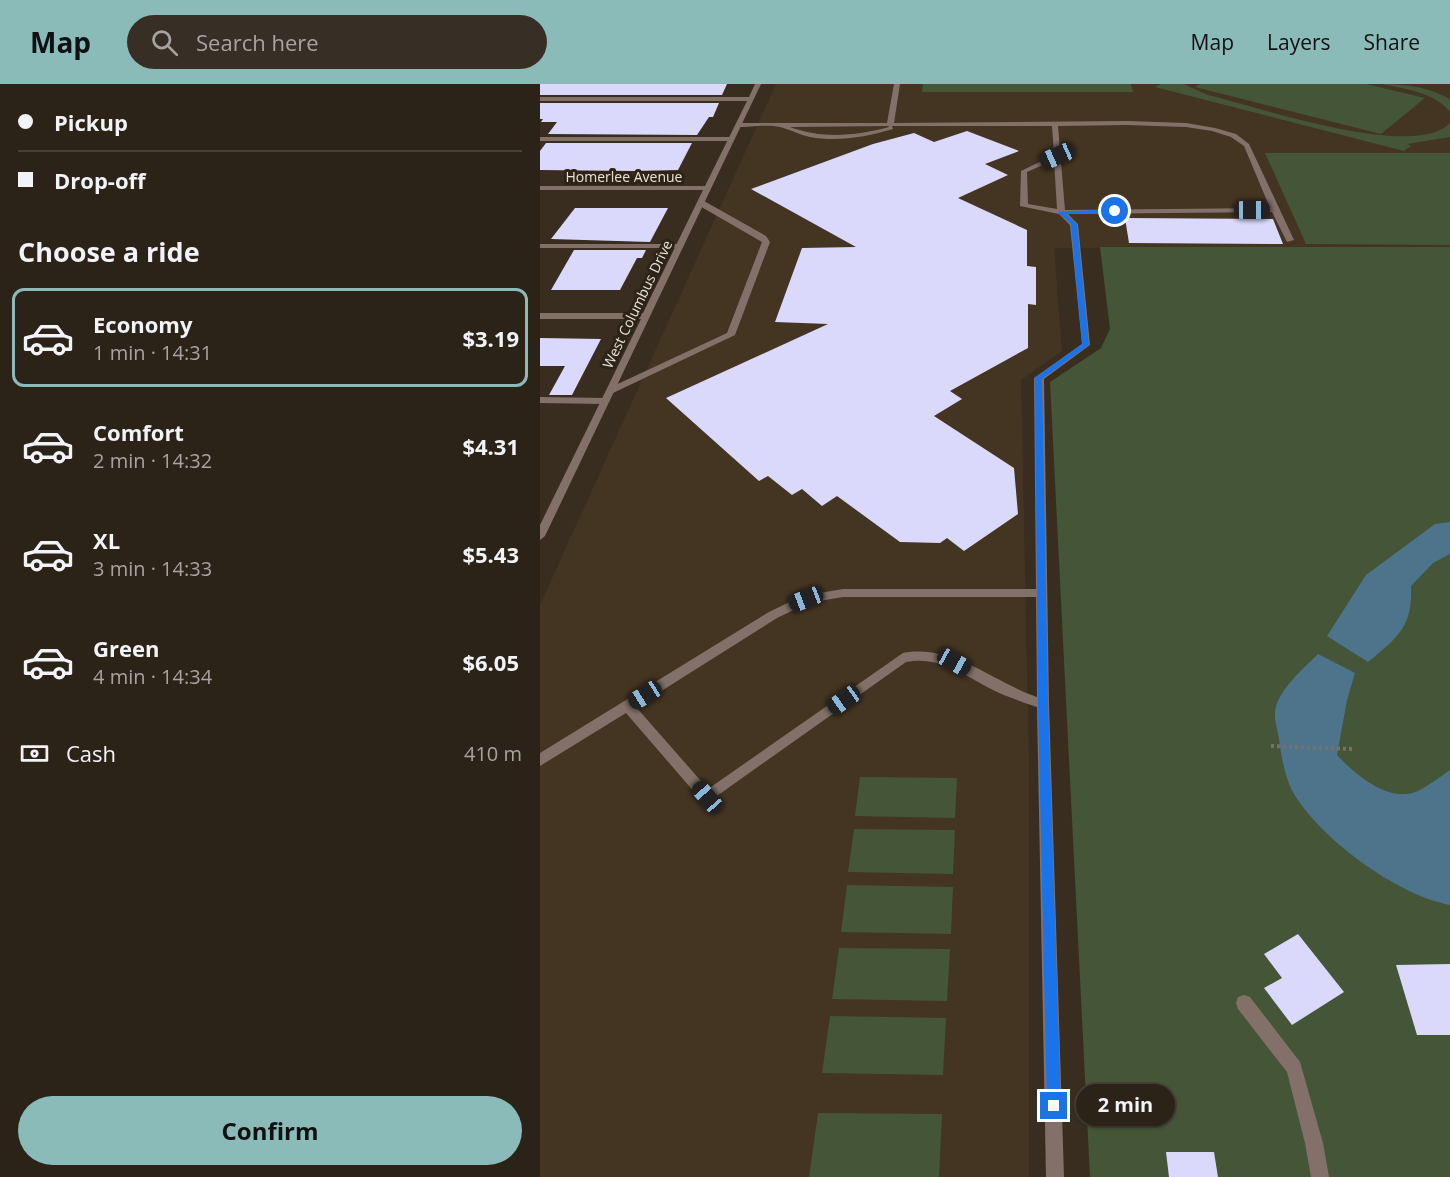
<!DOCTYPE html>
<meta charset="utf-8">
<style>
body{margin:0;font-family:"Open Sans",sans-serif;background:#372f25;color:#f1f3f6;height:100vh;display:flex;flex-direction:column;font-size:22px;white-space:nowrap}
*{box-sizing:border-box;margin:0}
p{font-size:20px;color:#a6a4a2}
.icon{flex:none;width:33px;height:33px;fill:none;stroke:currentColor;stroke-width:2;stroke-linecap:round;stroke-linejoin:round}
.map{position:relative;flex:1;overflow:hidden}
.side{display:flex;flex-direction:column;background:#2b2218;width:540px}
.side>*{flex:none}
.guide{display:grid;align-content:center;height:132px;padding:0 18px;background:#2b2218}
.end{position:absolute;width:27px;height:27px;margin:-14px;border:8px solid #1a73e8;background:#fff;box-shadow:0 0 0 3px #fff}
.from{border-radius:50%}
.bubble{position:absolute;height:42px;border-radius:21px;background:#2b2218;box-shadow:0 2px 4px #0004,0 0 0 2px #473f37;font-size:20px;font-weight:700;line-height:42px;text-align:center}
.car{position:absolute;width:18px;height:36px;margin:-18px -9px;border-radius:8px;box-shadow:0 0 4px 2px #0007;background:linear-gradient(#222 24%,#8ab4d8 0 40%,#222 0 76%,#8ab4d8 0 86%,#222 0)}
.guide b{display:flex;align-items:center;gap:21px;height:57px;font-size:22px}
.guide b+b{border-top:2px solid #473f37}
.guide i{width:15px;height:15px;background:#f1f3f6}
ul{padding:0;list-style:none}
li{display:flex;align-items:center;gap:18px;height:99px;margin:0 12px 9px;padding:0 6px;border:3px solid transparent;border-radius:12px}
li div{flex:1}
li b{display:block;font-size:22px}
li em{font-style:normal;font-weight:700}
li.active{border-color:#8bbbb9}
li>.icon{width:54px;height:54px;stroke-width:1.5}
h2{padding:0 18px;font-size:27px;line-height:72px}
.pay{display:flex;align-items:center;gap:15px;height:66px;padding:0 18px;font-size:22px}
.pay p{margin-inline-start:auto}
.button{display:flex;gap:12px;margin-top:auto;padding:12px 18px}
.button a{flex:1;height:69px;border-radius:36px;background:#8bbbb9;color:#111;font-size:24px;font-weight:700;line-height:69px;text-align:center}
header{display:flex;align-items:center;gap:36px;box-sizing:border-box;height:84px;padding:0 30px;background:#8bbbb9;color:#111}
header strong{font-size:28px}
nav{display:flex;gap:33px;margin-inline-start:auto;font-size:21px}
.search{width:420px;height:54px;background:#372f25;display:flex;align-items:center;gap:15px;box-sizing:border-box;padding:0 21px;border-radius:33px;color:#a6a4a2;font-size:22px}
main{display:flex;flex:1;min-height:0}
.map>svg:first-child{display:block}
</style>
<header>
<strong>Map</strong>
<div class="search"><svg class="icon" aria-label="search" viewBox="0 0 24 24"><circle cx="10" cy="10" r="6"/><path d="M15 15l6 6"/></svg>Search here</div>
<nav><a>Map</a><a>Layers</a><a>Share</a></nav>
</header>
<main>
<section class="side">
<div class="guide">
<b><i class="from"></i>Pickup</b>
<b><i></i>Drop-off</b>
</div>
<h2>Choose a ride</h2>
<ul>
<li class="active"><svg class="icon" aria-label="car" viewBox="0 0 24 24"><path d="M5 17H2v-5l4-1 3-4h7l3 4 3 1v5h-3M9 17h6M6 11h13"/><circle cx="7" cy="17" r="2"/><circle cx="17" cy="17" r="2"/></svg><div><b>Economy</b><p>1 min · 14:31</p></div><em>$3.19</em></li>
<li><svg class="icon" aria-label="car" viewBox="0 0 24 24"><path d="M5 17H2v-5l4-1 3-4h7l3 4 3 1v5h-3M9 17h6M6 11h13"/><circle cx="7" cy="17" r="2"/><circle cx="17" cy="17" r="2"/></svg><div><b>Comfort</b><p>2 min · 14:32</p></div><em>$4.31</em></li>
<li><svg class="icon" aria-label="car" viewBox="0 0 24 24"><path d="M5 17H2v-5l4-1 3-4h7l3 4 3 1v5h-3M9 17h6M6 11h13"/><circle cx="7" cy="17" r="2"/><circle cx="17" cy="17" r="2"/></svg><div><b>XL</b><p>3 min · 14:33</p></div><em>$5.43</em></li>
<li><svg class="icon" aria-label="car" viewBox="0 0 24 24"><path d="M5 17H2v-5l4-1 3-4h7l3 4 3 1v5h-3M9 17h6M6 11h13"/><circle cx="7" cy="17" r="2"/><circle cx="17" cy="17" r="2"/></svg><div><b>Green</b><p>4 min · 14:34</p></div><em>$6.05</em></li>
</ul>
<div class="pay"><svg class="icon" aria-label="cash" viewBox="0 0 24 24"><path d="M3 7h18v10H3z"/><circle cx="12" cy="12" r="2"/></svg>Cash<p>410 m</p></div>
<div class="button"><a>Confirm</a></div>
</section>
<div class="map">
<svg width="910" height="1093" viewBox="0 0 910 1093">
<rect width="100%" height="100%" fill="#392d20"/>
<path fill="#443422" d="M 236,0 L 910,0 L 910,163 L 514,164 L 522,267 L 481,296 L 489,682 L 489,1093 L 0,1093 L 0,521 Z"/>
<g fill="#445538">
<path d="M 383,0 L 591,0 L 593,8 L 382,8 Z"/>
<path d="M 621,0 L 644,0 L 668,11 C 715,22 875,77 910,39 L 910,53 L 867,60 L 871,62 L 864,67 L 615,3 Z"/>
<path d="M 660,0 L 826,0 L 885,14 L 841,50 L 655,3 Z"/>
<path d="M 842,0 C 867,0 888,3 910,15 L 910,28 C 895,8 864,5 842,0 Z"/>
<path d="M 725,69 L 910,69 L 910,161 L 766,160 Z"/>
<path d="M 560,163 L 910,163 L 910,1093 L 550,1093 L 510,298 L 561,264 L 570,245 Z"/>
<path d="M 320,693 L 417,694 L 415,734 L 315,732 Z"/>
<path d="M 314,745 L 415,746 L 413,790 L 308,788 Z"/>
<path d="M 307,801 L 413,803 L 411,850 L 301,848 Z"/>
<path d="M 299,864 L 410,865 L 407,917 L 292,915 Z"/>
<path d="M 290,932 L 406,934 L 403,991 L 282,989 Z"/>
<path d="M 278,1029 L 402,1030 L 399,1093 L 269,1093 Z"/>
</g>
<g fill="#4e748c">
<path d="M 910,438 L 910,470 L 893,479 L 871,502 C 873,543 857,554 828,578 L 787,552 L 826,491 L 895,440 Z"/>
<path d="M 778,570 L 815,589 L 807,616 L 797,671 C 816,691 849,720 878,707 C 889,701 900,693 910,686 L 910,821 C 857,811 780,755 753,708 C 745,694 741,671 739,655 C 738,647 734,636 735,628 C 737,607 764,584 778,570 Z"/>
</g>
<g fill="#dad9fb">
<path d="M 0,0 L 187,0 L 182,11 L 0,11 Z"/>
<path d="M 0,19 L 179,19 L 173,33 L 169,33 L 157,51 L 8,50 L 17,38 L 1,38 L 3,35 L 0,35 Z"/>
<path d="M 427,47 L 479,67 L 445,80 L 468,91 L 418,114 L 487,146 L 487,182 L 496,183 L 496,221 L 488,220 L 488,264 L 410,307 L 422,315 L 394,332 L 474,384 L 478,430 L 424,467 L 407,454 L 400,459 L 360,458 L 297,412 L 282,422 L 262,405 L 252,411 L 228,392 L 219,397 L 126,314 L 288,240 L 235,238 L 262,164 L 316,163 L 211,105 L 333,60 L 374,49 L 394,58 Z"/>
<path d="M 6,59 L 152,59 L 138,86 L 93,87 L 0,86 L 0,67 Z"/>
<path d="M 128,124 L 110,158 L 11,155 L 35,124 Z"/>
<path d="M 585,134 L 733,135 L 743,160 L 589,159 Z"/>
<path d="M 34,166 L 106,166 L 102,174 L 97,174 L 80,206 L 11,206 Z"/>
<path d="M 0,254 L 61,255 L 32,311 L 9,311 L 25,282 L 0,282 Z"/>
<path d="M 758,850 L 804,908 L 752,941 L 724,904 L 742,894 L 724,870 Z"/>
<path d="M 910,880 L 910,951 L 877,951 L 856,881 Z"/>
<path d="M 626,1068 L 674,1068 L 678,1093 L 629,1093 Z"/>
</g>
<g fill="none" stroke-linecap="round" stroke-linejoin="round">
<path stroke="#7a6f64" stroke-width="4" stroke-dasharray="3 3" stroke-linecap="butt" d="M 731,662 L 813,665"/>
<g fill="#837169" fill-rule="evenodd">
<path d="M 354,0 L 360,0 L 354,39 L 587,37 L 646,39 L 675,44 L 696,50 L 709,60 L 754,156 L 747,158 L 732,128 L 528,130 L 538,140 L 550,261 L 504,295 L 509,620 L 524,1093 L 506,1093 L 497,623 C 480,617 464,612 449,604 C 421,589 399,572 366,578 L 167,719 L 162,717 L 86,629 L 0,682 L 0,669 L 229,528 L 262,512 L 303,505 L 496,505 L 494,294 L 542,260 L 530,141 L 519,130 L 480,122 L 481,87 L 514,71 L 512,42 L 352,42 L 353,45 C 326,53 298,58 270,53 C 260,51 249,45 240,43 C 228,40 211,43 198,43 L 195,41 L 198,39 L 347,39 ZM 587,41 L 646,43 L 672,47 L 691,53 L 704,62 L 730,124 L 525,126 L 518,42 ZM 250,43 L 348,42 L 349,43 C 316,52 282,55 250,43 ZM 514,76 L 517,125 L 488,120 L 487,88 ZM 303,513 L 496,513 L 497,613 C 451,597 413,560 363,569 L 168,705 L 96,623 L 237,534 L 268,519 Z"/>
<path d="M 0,53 L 191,53 L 194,55 L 191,57 L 0,57 Z"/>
<path d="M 158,117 L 164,117 L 226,152 L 230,158 L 195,251 L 73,309 L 67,309 L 67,305 L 187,249 L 222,158 L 158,121 Z"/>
<path d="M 0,160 L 140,160 L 144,162 L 140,164 L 0,164 Z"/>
<path d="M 0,313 L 65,314 L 70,317 L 65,320 L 0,319 Z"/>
<path d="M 704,911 L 710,913 L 760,978 L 783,1059 L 789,1093 L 771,1093 L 765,1059 L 747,988 L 698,925 L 696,919 L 698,913 Z"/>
</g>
<path fill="#837169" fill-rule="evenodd" d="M 215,0 L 221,0 L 5,452 L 0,456 L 0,441 L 101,235 L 0,235 L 0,229 L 103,229 L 163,106 L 0,106 L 0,102 L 165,102 L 207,17 L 0,17 L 0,13 L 209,13 Z"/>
</g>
<path fill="#1a73e8" d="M 575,125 L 577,128 L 526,130 L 537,140 L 549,261 L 502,295 L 508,620 L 521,1022 L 514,1029 L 507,1022 L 498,620 L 495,294 L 542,260 L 531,140 L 518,128 Z"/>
<g text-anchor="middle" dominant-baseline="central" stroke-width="6" stroke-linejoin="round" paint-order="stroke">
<g font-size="14" fill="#ebe3db" stroke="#2e2317">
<text x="84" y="92">Homerlee Avenue</text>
<text transform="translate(97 220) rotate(-64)">West Columbus Drive</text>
</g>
</g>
</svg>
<i class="end from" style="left:575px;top:127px"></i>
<i class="end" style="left:514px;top:1022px"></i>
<div class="bubble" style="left:536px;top:1000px;width:99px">2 min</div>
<i class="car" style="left:517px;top:72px;rotate:246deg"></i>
<i class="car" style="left:712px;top:126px;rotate:90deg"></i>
<i class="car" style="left:266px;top:515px;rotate:249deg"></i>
<i class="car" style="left:414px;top:578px;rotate:119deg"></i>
<i class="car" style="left:105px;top:611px;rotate:238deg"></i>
<i class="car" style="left:304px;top:616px;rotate:235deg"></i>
<i class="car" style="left:167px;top:713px;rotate:319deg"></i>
</div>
</main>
